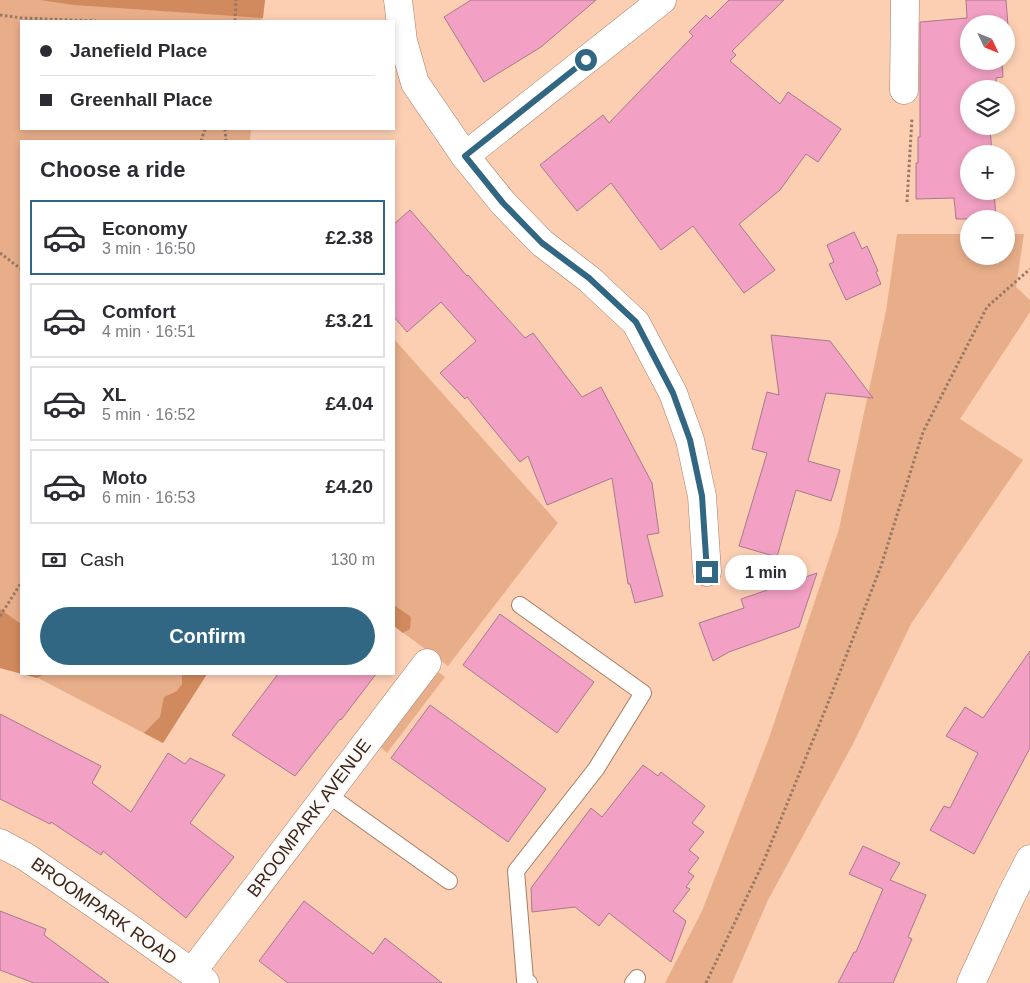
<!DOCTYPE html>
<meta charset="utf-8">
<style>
body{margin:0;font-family:Arial,sans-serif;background:#f2f2f3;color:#2b2b33;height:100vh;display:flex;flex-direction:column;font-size:19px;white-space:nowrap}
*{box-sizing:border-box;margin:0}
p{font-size:16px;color:#7c7c81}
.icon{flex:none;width:28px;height:28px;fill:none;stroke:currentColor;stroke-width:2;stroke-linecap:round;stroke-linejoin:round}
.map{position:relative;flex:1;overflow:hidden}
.details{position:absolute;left:20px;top:140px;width:375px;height:535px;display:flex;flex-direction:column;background:#fff;border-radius:0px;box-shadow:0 2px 8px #0003}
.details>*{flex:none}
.guide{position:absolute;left:20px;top:20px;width:375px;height:110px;border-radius:0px;box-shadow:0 2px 8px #0003;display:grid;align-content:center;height:110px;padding:0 20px;background:#fff}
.needle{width:32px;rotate:133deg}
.buttons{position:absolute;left:960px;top:15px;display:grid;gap:10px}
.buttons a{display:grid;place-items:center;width:55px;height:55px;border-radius:50%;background:#fff;box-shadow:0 2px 8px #0003;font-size:25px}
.end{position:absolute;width:22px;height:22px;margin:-11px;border:6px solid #316782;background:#fff;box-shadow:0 0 0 2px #fff}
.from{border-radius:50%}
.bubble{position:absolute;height:35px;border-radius:18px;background:#fff;box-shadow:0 2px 8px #0003;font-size:16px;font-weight:600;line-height:35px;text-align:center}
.guide b{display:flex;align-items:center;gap:18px;height:48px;font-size:19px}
.guide b+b{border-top:1px solid #e1e1e2}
.guide i{width:12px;height:12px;background:#2b2b33}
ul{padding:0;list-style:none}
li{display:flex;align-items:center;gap:15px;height:75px;margin:0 10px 8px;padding:0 10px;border:2px solid #e1e1e2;border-radius:0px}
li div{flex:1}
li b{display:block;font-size:19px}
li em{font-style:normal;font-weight:600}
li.active{border-color:#316782}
li>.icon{width:45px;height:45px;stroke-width:1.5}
h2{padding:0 20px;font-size:22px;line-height:60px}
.pay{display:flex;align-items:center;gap:12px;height:55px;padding:0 20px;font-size:19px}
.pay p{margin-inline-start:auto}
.primary-button{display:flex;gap:10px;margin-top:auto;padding:10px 20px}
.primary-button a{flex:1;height:58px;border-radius:30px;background:#316782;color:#fff;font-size:20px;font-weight:600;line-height:58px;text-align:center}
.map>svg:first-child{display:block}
</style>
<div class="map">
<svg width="1030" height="983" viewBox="0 0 1030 983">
<rect width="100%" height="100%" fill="#fccfb3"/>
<g fill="#e8ae8a">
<path d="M 0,0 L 265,0 L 262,21 L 21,21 L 21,129 L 251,129 L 250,141 L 21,141 L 21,674 L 207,674 L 163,743 L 38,678 L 0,668 Z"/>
<path d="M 897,234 L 969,234 L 969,256 L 1006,256 L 1006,234 L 1024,234 L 1016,287 L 1030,300 L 1030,312 L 960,419 L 1023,460 L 911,624 L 853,744 L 768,900 L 732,983 L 665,983 L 702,911 L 769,738 L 839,529 L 886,311 Z"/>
<path d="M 394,339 L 558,523 L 448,666 L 394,626 Z"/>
<path d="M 437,671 L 445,677 L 387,753 L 379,746 Z"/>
</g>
<g fill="#d08a5d">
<path d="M 40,0 L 265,0 L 263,18 L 74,5 Z"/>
<path d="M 394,605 L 411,617 L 410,629 L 403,633 L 394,626 Z"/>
<path d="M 0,609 L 21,624 L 21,674 L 44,674 L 37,678 L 0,668 Z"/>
<path d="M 182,674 L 207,674 L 163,743 L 144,733 L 160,717 L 164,697 L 177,691 L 182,684 Z"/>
</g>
<g fill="#f2a0c3" stroke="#a87a8c">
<path d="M 471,0 L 596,0 L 541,47 L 484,82 L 444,17 Z"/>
<path d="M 729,0 L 784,0 L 732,51 L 736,55 L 730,61 L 780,104 L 788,92 L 841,129 L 818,162 L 806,154 L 780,190 L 739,224 L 775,270 L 744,293 L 693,226 L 661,250 L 611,183 L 577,211 L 540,165 L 603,115 L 609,123 L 693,36 L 689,32 L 706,15 L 710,19 Z"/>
<path d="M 966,0 L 1006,0 L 1008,26 L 1006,26 L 1006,24 L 969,24 L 969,61 L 1002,61 L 1003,77 L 996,78 L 997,89 L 969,89 L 969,126 L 999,126 L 990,128 L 992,154 L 969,154 L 969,191 L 994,191 L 996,219 L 956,219 L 954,198 L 916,199 L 916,163 L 918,163 L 918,137 L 920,137 L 920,22 L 967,18 Z"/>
<path d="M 410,210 L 467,276 L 468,275 L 525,338 L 533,333 L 582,397 L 601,387 L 652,483 L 659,533 L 647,535 L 663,596 L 635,603 L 630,584 L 628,584 L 612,478 L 547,505 L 528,456 L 520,462 L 467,397 L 465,399 L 440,373 L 476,341 L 441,302 L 407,332 L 394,317 L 394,224 Z"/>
<path d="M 854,232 L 862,249 L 867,246 L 878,271 L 876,272 L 881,284 L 846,300 L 829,264 L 834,262 L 827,245 Z"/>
<path d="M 771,335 L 830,341 L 873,398 L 826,393 L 808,461 L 840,470 L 836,485 L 831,501 L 796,490 L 777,557 L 739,546 L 767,453 L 752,449 L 767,392 L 779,395 Z"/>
<path d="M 817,573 L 799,627 L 729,652 L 713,661 L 699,623 L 744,608 L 741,599 Z"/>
<path d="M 500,614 L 594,682 L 557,733 L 463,665 Z"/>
<path d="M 1030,651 L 1030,748 L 974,854 L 930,830 L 944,806 L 950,808 L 978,753 L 946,736 L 965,707 L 983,718 Z"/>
<path d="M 278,674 L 376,674 L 341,720 L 340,719 L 295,776 L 232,735 Z"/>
<path d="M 430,705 L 546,789 L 508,842 L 391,758 Z"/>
<path d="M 0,714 L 101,766 L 92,783 L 131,812 L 168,753 L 185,764 L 190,758 L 225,775 L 190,823 L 234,857 L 186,918 L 103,851 L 101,855 L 51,822 L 50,824 L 0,799 Z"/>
<path d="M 643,765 L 658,776 L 661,772 L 705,806 L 692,823 L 704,832 L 689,850 L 699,858 L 688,872 L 694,876 L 686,887 L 690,889 L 673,911 L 686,921 L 671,962 L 609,913 L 599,926 L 575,907 L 532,912 L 531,888 L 591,808 L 602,817 Z"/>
<path d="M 863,846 L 900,863 L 890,880 L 926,895 L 908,937 L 912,939 L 893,983 L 838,983 L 854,952 L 856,952 L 883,889 L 849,874 Z"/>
<path d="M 304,901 L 373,954 L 385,938 L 442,983 L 288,983 L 259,961 Z"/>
<path d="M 0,911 L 46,929 L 44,935 L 109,983 L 34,983 L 0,970 Z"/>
</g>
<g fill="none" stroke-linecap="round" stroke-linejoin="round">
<g stroke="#a67d64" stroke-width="18">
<g id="lane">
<path d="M 520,605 L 643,693 L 596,769 L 516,871 L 525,980 L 529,983"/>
<path d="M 327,794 L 449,881"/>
<path d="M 633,983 L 637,978"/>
</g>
</g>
<g stroke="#a67d64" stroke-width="29">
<g id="street">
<path d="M 398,0 L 403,41 L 415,83 L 465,156 L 503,203 L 542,243 L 589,279 L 636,323 L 673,393 L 690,440 L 702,496 L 707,572"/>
<path d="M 904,90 L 905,0"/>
<path d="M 465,156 L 662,0"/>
<path d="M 0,843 L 26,857 L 121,922 L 205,982"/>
<path d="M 192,972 L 427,663"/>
<path d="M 971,983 L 1011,896 L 1030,859"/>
</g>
</g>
<g stroke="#977966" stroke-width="3" stroke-dasharray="2.5 2.5" stroke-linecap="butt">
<path d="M 0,15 L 22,18 L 96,21"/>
<path d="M 235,21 L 236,0"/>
<path d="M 225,129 L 226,141"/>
<path d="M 201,141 L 205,129"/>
<path d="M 907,202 L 912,118"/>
<path d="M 0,253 L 21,269"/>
<path d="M 0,616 L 21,583"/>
<path d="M 706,983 L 763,863 L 826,708 L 881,566 L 923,432 L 987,307 L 1030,269"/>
</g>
<use href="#lane" stroke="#fff" stroke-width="16"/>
<use href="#street" stroke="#fff" stroke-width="28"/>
</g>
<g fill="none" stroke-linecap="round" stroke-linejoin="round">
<path stroke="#316782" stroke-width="6" d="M 586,60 L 465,156 L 503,203 L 542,243 L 589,278 L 636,322 L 673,393 L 690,440 L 702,496 L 707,572"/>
</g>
<g text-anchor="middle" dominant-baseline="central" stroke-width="4" stroke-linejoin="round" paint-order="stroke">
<g font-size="18" fill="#39281d" stroke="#fef9f6">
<text transform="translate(309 818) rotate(-53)">BROOMPARK AVENUE</text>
<text transform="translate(104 911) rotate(35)">BROOMPARK ROAD</text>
</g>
</g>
</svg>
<div class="buttons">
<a><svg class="needle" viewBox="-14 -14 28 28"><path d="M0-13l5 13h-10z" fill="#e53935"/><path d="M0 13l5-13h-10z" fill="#7c7c81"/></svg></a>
<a><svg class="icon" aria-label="layers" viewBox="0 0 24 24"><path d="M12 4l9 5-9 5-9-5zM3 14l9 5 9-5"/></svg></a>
<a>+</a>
<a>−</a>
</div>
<i class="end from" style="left:586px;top:60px"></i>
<i class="end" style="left:707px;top:572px"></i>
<div class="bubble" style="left:725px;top:555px;width:82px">1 min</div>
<div class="guide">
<b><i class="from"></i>Janefield Place</b>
<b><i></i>Greenhall Place</b>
</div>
<section class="details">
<h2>Choose a ride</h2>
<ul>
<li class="active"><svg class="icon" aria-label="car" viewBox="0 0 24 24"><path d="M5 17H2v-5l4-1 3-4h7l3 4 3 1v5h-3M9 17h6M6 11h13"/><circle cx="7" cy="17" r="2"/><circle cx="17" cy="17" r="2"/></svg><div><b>Economy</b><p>3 min · 16:50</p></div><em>£2.38</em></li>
<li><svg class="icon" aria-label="car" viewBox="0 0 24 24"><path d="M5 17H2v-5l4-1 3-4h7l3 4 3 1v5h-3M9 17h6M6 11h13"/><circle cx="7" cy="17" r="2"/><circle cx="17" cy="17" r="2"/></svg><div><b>Comfort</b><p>4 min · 16:51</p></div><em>£3.21</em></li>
<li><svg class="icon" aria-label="car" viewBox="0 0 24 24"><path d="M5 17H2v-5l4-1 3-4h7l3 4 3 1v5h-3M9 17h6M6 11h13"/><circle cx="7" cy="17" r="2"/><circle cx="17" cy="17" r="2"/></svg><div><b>XL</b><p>5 min · 16:52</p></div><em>£4.04</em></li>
<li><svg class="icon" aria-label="car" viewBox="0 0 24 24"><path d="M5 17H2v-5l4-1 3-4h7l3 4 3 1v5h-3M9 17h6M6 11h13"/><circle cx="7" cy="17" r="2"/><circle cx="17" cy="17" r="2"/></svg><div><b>Moto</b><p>6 min · 16:53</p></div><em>£4.20</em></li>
</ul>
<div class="pay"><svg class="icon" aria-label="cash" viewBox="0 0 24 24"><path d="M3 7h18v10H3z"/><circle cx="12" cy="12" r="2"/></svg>Cash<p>130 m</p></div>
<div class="primary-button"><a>Confirm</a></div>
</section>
</div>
